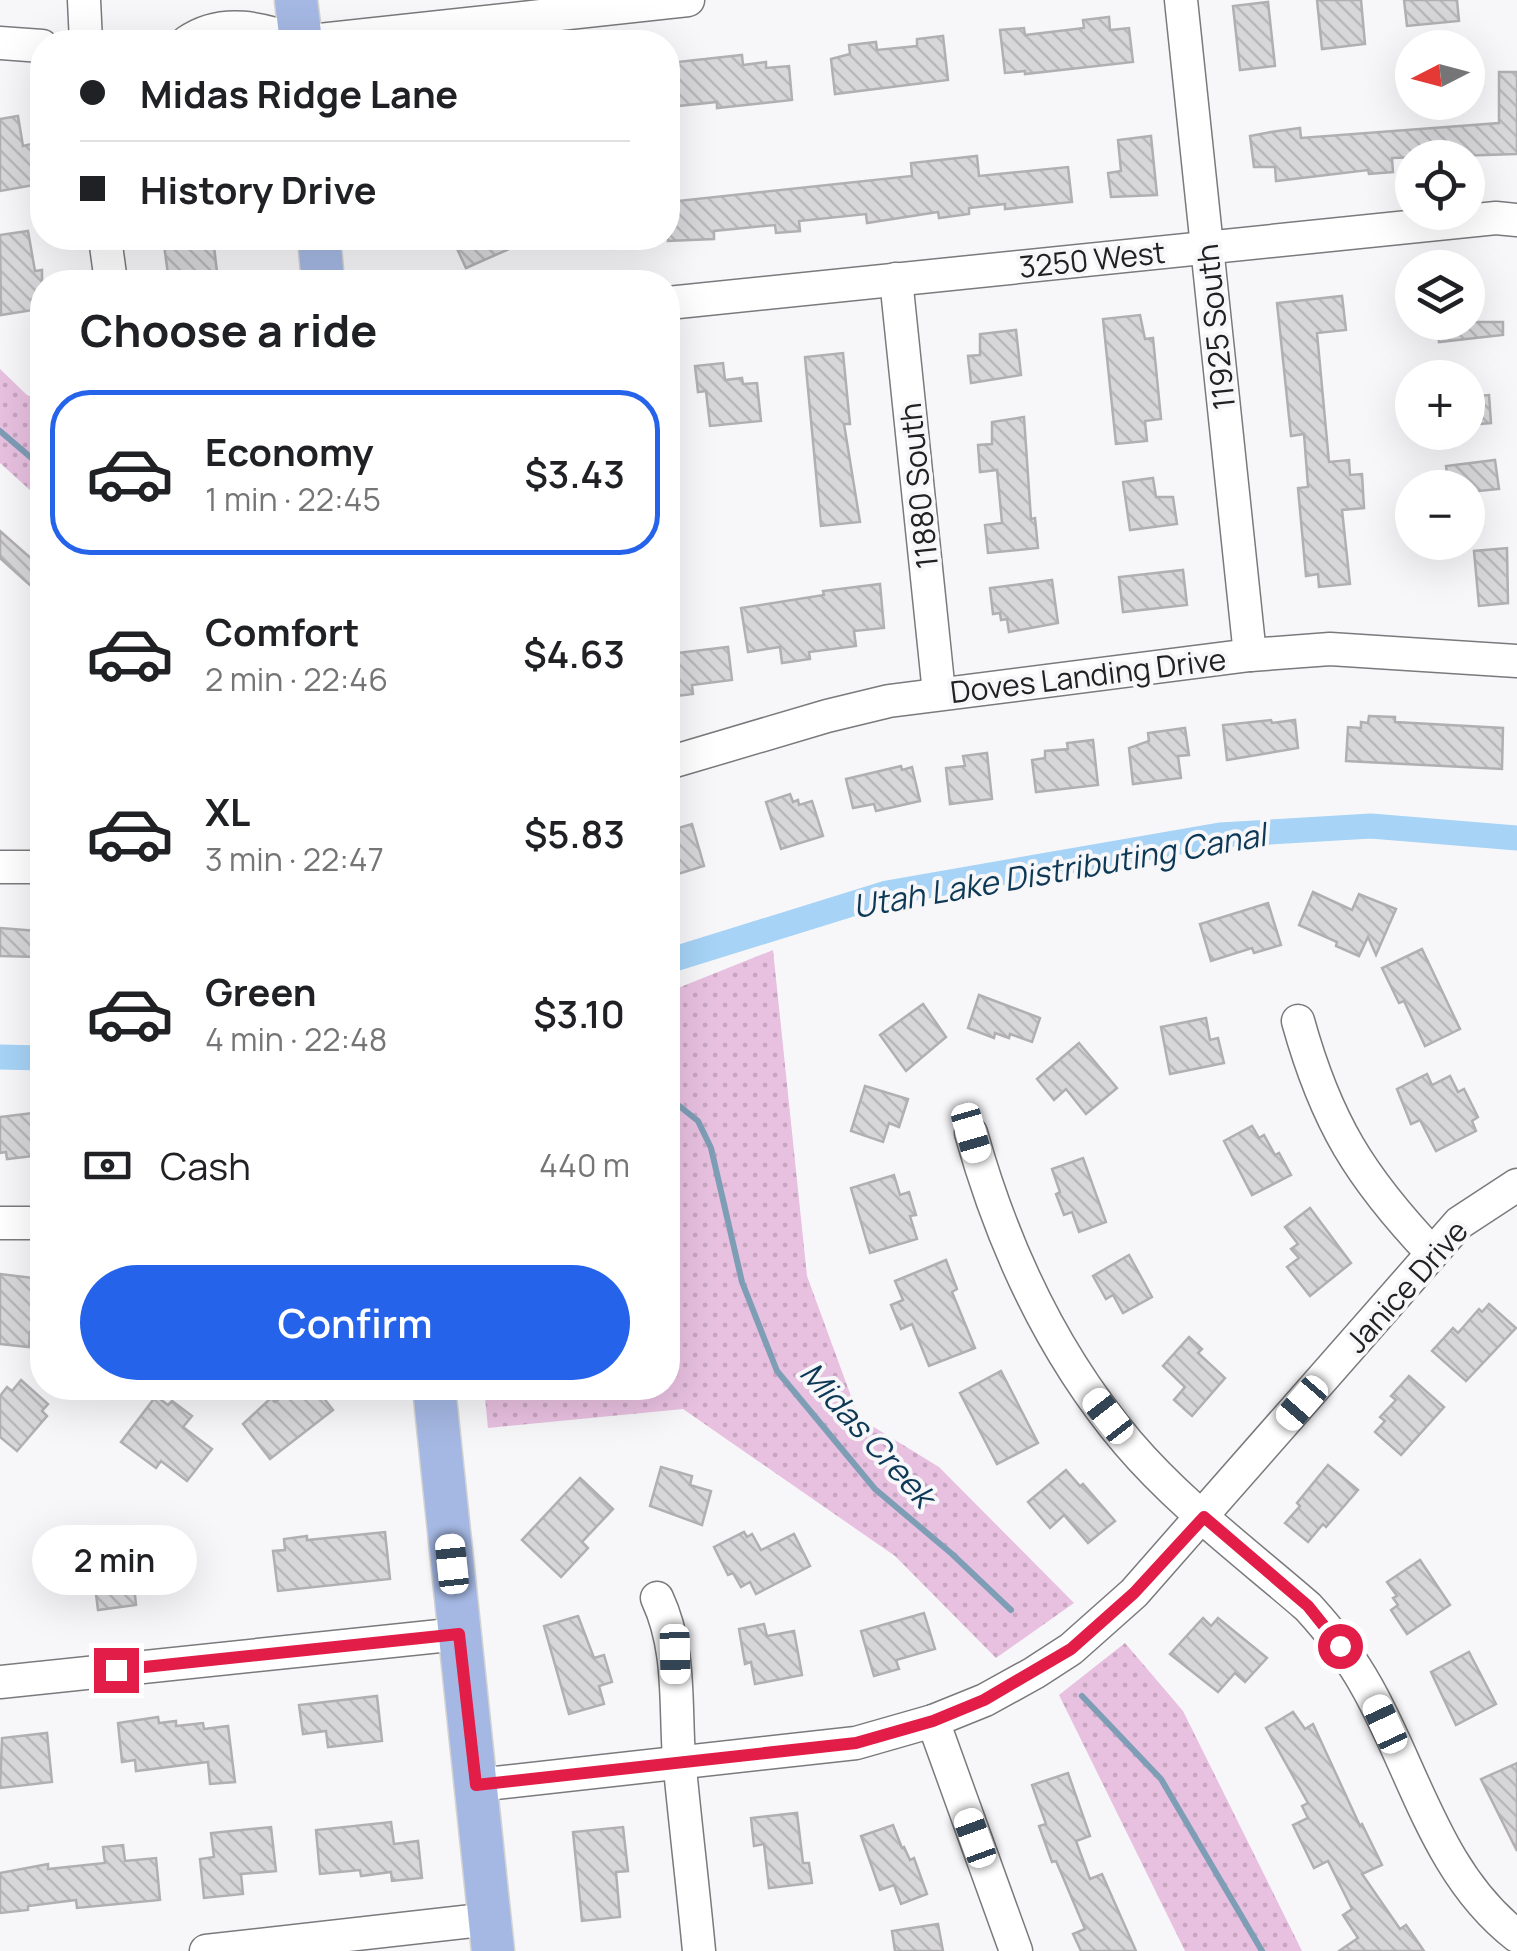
<!DOCTYPE html>
<meta charset="utf-8">
<style>
body{margin:0;font-family:Manrope,sans-serif;background:#f6f6f6;color:#202124;height:100vh;display:flex;flex-direction:column;font-size:38px;white-space:nowrap}
*{box-sizing:border-box;margin:0}
p{font-size:32px;color:#757577}
.icon{flex:none;width:55px;height:55px;fill:none;stroke:currentColor;stroke-width:2;stroke-linecap:round;stroke-linejoin:round}
.map{position:relative;flex:1;overflow:hidden}
.sheet{position:absolute;left:30px;top:270px;width:650px;height:1130px;display:flex;flex-direction:column;background:#fff;border-radius:40px;box-shadow:0 10px 40px #0002}
.sheet>*{flex:none}
.banner{position:absolute;left:30px;top:30px;width:650px;height:220px;border-radius:40px;box-shadow:0 10px 40px #0002;display:grid;align-content:center;height:220px;padding:0 50px;background:#fff}
.needle{width:65px;rotate:264deg}
.fabs{position:absolute;left:1395px;top:30px;display:grid;gap:20px}
.fabs a{display:grid;place-items:center;width:90px;height:90px;border-radius:50%;background:#fff;box-shadow:0 10px 40px #0002;font-size:50px}
.end{position:absolute;width:45px;height:45px;margin:-22px;border:12px solid #e11d48;background:#fff;box-shadow:0 0 0 5px #fff}
.from{border-radius:50%}
.bubble{position:absolute;height:70px;border-radius:35px;background:#fff;box-shadow:0 10px 40px #0002;font-size:32px;font-weight:600;line-height:70px;text-align:center}
.car{position:absolute;width:30px;height:60px;margin:-30px -15px;border-radius:12px;box-shadow:0 0 8px 2px #0007;background:linear-gradient(#fff 24%,#345 0 40%,#fff 0 76%,#345 0 86%,#fff 0)}
.banner b{display:flex;align-items:center;gap:35px;height:95px;font-size:38px}
.banner b+b{border-top:2px solid #e0e0e0}
.banner i{width:25px;height:25px;background:#202124}
ul{padding:0;list-style:none}
li{display:flex;align-items:center;gap:30px;height:165px;margin:0 20px 15px;padding:0 30px;border:5px solid transparent;border-radius:40px}
li div{flex:1}
li b{display:block;font-size:38px}
li em{font-style:normal;font-weight:600}
li.selected{border-color:#2563eb}
li>.icon{width:90px;height:90px;stroke-width:1.5}
h2{padding:0 50px;font-size:45px;line-height:120px}
.pay{display:flex;align-items:center;gap:25px;height:110px;padding:0 50px;font-size:38px}
.pay p{margin-inline-start:auto}
.primary-button{display:flex;gap:20px;margin-top:auto;padding:20px 50px}
.primary-button a{flex:1;height:115px;border-radius:60px;background:#2563eb;color:#fff;font-size:40px;font-weight:600;line-height:115px;text-align:center}
.map>svg:first-child{display:block}
</style>
<div class="map">
<svg width="1517" height="1951" viewBox="0 0 1517 1951">
<defs>
<pattern id="grass-dots" width="8" height="8" patternUnits="userSpaceOnUse" patternTransform="scale(2.5)"><rect width="8" height="8" fill="#e8c0e0"/><path d="M2 2h.1M6 6h.1" fill="none" stroke="#c7a5c0" stroke-width="1.8" stroke-linecap="round"/></pattern>
<pattern id="building-back-hatch" width="6" height="6" patternUnits="userSpaceOnUse" patternTransform="scale(2.5)"><rect width="6" height="6" fill="#d7d6d9"/><path d="M-1 5l2 2M0 0l6 6M5-1l2 2" fill="none" stroke="#b8b7ba"/></pattern>
</defs>
<rect width="100%" height="100%" fill="#f7f7fa"/>
<g fill="url(#grass-dots)">
<path d="M 0,369 L 27,395 L 42,401 L 42,501 L 0,463 Z"/>
<path d="M 773,950 L 807,1276 L 859,1418 L 939,1467 L 1074,1603 L 996,1658 L 895,1556 L 683,1409 L 488,1428 L 484,1388 L 668,1388 L 668,992 Z"/>
<path d="M 1125,1643 L 1183,1711 L 1302,1951 L 1185,1951 L 1059,1695 Z"/>
</g>
<g fill="none" stroke-linecap="round" stroke-linejoin="round">
<g stroke="#7e9eb6" stroke-width="6">
<path d="M 0,431 L 42,467"/>
<path d="M 668,1102 L 678,1105 L 698,1121 L 711,1148 L 742,1282 L 777,1371 L 875,1489 L 952,1554 L 1011,1610"/>
<path d="M 1082,1696 L 1161,1779 L 1262,1951"/>
</g>
<g stroke="#a6d3f6" stroke-width="25">
<path d="M 668,961 L 887,893 L 1220,835 L 1371,826 L 1517,838"/>
<path d="M 0,1057 L 42,1058"/>
</g>
</g>
<g fill="url(#building-back-hatch)" stroke="#b1afb2" stroke-width="2.5">
<path d="M 1317,0 L 1361,0 L 1365,44 L 1322,49 Z"/>
<path d="M 1404,0 L 1457,0 L 1459,21 L 1407,26 Z"/>
<path d="M 1268,2 L 1275,66 L 1240,70 L 1233,6 Z"/>
<path d="M 1109,17 L 1110,30 L 1129,28 L 1133,62 L 1025,74 L 1025,71 L 1005,73 L 1000,30 L 1024,28 L 1025,35 L 1084,28 L 1083,20 Z"/>
<path d="M 943,36 L 948,80 L 835,94 L 831,59 L 850,54 L 849,45 L 876,42 L 877,50 L 917,46 L 917,39 Z"/>
<path d="M 742,55 L 743,65 L 766,62 L 766,68 L 789,66 L 792,100 L 717,108 L 717,102 L 668,107 L 668,63 Z"/>
<path d="M 1499,72 L 1517,72 L 1517,154 L 1392,158 L 1393,172 L 1369,174 L 1368,170 L 1276,181 L 1275,167 L 1254,167 L 1250,136 L 1271,132 L 1300,128 L 1301,138 L 1499,123 Z"/>
<path d="M 18,116 L 23,146 L 31,144 L 34,185 L 0,191 L 0,119 Z"/>
<path d="M 1151,136 L 1157,195 L 1111,197 L 1108,173 L 1121,171 L 1118,140 Z"/>
<path d="M 977,156 L 979,176 L 1068,167 L 1072,202 L 1005,209 L 1005,204 L 969,208 L 969,214 L 939,218 L 938,212 L 867,223 L 866,214 L 799,221 L 800,231 L 776,233 L 775,225 L 714,231 L 714,239 L 668,241 L 668,202 L 912,176 L 911,163 Z"/>
<path d="M 28,231 L 35,271 L 42,270 L 42,297 L 32,299 L 33,310 L 1,315 L 0,235 Z"/>
<path d="M 163,238 L 213,238 L 217,272 L 203,274 L 204,282 L 173,282 L 172,273 L 168,274 Z"/>
<path d="M 452,238 L 534,238 L 466,268 Z"/>
<path d="M 1342,296 L 1346,330 L 1317,333 L 1329,462 L 1349,460 L 1350,475 L 1362,474 L 1364,508 L 1342,510 L 1350,584 L 1319,587 L 1318,574 L 1306,576 L 1298,488 L 1308,487 L 1304,434 L 1291,436 L 1277,303 Z"/>
<path d="M 1140,315 L 1145,339 L 1153,338 L 1161,419 L 1145,421 L 1147,441 L 1116,444 L 1103,319 Z"/>
<path d="M 1437,322 L 1503,322 L 1503,335 L 1439,342 Z"/>
<path d="M 1016,330 L 1021,375 L 971,383 L 968,356 L 980,355 L 980,334 Z"/>
<path d="M 843,353 L 850,424 L 844,424 L 860,522 L 821,526 L 805,357 Z"/>
<path d="M 723,363 L 725,380 L 742,378 L 743,384 L 757,383 L 761,421 L 710,426 L 706,391 L 698,392 L 695,366 Z"/>
<path d="M 1489,395 L 1491,423 L 1468,425 L 1468,397 Z"/>
<path d="M 1024,417 L 1031,519 L 1035,518 L 1038,548 L 988,553 L 985,525 L 1002,523 L 997,470 L 980,472 L 978,445 L 992,444 L 992,422 Z"/>
<path d="M 1495,460 L 1499,489 L 1468,492 L 1468,488 L 1449,488 L 1446,466 Z"/>
<path d="M 1153,478 L 1156,497 L 1173,497 L 1177,524 L 1130,530 L 1123,482 Z"/>
<path d="M 0,531 L 42,568 L 42,596 L 0,558 Z"/>
<path d="M 1507,548 L 1508,603 L 1479,606 L 1474,551 Z"/>
<path d="M 1183,570 L 1187,605 L 1123,612 L 1119,577 Z"/>
<path d="M 1052,580 L 1058,623 L 1009,632 L 1007,619 L 1001,620 L 1000,613 L 993,614 L 990,588 Z"/>
<path d="M 880,584 L 884,628 L 854,631 L 856,646 L 809,652 L 810,659 L 782,663 L 780,647 L 748,652 L 741,608 L 824,595 L 823,591 Z"/>
<path d="M 728,647 L 732,680 L 692,685 L 693,694 L 668,697 L 668,654 Z"/>
<path d="M 1369,716 L 1395,717 L 1395,722 L 1503,728 L 1502,769 L 1346,761 L 1348,727 L 1361,728 L 1361,722 L 1368,723 Z"/>
<path d="M 1271,720 L 1272,723 L 1295,720 L 1298,748 L 1227,760 L 1223,725 Z"/>
<path d="M 1185,728 L 1189,755 L 1178,756 L 1181,778 L 1133,784 L 1129,748 L 1149,741 L 1148,733 Z"/>
<path d="M 1093,740 L 1098,785 L 1036,792 L 1032,760 L 1045,758 L 1045,751 L 1068,749 L 1067,743 Z"/>
<path d="M 987,753 L 992,799 L 950,804 L 946,768 L 965,766 L 963,756 Z"/>
<path d="M 901,766 L 902,770 L 912,767 L 920,801 L 876,811 L 874,804 L 853,808 L 846,779 Z"/>
<path d="M 790,794 L 793,802 L 798,800 L 799,805 L 812,801 L 823,836 L 781,849 L 766,802 Z"/>
<path d="M 692,824 L 704,866 L 668,877 L 668,831 Z"/>
<path d="M 1313,892 L 1352,910 L 1359,894 L 1396,909 L 1376,955 L 1368,937 L 1359,956 L 1336,946 L 1337,942 L 1299,925 Z"/>
<path d="M 1268,903 L 1281,945 L 1254,953 L 1252,948 L 1211,961 L 1200,924 Z"/>
<path d="M 0,928 L 37,931 L 38,957 L 0,956 Z"/>
<path d="M 1422,949 L 1460,1029 L 1425,1046 L 1404,1001 L 1399,1003 L 1382,968 Z"/>
<path d="M 979,995 L 1040,1018 L 1032,1042 L 1010,1034 L 1009,1038 L 995,1033 L 994,1038 L 968,1028 Z"/>
<path d="M 923,1004 L 946,1037 L 906,1071 L 880,1035 Z"/>
<path d="M 1206,1018 L 1210,1040 L 1218,1038 L 1224,1063 L 1170,1074 L 1161,1027 Z"/>
<path d="M 1079,1043 L 1117,1088 L 1086,1114 L 1066,1089 L 1054,1100 L 1037,1079 Z"/>
<path d="M 1427,1074 L 1432,1085 L 1450,1076 L 1458,1092 L 1464,1089 L 1478,1117 L 1472,1121 L 1476,1131 L 1436,1151 L 1420,1120 L 1411,1124 L 1397,1089 Z"/>
<path d="M 865,1086 L 908,1099 L 899,1127 L 889,1123 L 883,1142 L 851,1131 Z"/>
<path d="M 42,1112 L 42,1155 L 7,1159 L 6,1152 L 0,1153 L 0,1117 Z"/>
<path d="M 1252,1126 L 1259,1138 L 1264,1135 L 1275,1155 L 1279,1153 L 1291,1175 L 1252,1195 L 1224,1141 Z"/>
<path d="M 1083,1158 L 1106,1222 L 1079,1232 L 1072,1212 L 1064,1215 L 1056,1194 L 1060,1192 L 1052,1169 Z"/>
<path d="M 894,1175 L 900,1195 L 909,1192 L 916,1215 L 910,1216 L 917,1239 L 870,1253 L 851,1188 Z"/>
<path d="M 1310,1208 L 1351,1263 L 1310,1296 L 1287,1267 L 1299,1258 L 1291,1249 L 1298,1244 L 1285,1227 Z"/>
<path d="M 1129,1255 L 1152,1297 L 1123,1313 L 1113,1295 L 1106,1299 L 1093,1276 Z"/>
<path d="M 946,1260 L 957,1289 L 952,1292 L 975,1348 L 929,1366 L 912,1324 L 901,1329 L 891,1305 L 903,1300 L 895,1281 Z"/>
<path d="M 0,1274 L 42,1279 L 42,1312 L 39,1311 L 37,1333 L 30,1332 L 29,1347 L 0,1344 Z"/>
<path d="M 1489,1304 L 1516,1328 L 1466,1381 L 1432,1351 L 1453,1328 L 1458,1333 L 1479,1309 L 1482,1312 Z"/>
<path d="M 1189,1337 L 1202,1349 L 1198,1353 L 1225,1378 L 1192,1416 L 1174,1400 L 1185,1387 L 1163,1366 Z"/>
<path d="M 1001,1371 L 1038,1443 L 997,1464 L 960,1393 Z"/>
<path d="M 1409,1376 L 1444,1407 L 1401,1455 L 1375,1432 L 1385,1421 L 1380,1417 L 1396,1400 L 1391,1396 Z"/>
<path d="M 21,1380 L 48,1404 L 42,1411 L 47,1416 L 17,1451 L 0,1437 L 0,1396 L 7,1387 L 12,1391 Z"/>
<path d="M 294,1388 L 316,1388 L 333,1410 L 270,1459 L 243,1424 L 271,1398 L 275,1402 Z"/>
<path d="M 156,1396 L 168,1405 L 172,1401 L 192,1416 L 183,1427 L 212,1449 L 187,1481 L 161,1461 L 156,1468 L 121,1442 Z"/>
<path d="M 1328,1465 L 1358,1490 L 1326,1527 L 1323,1524 L 1308,1542 L 1285,1523 L 1300,1506 L 1297,1503 Z"/>
<path d="M 661,1467 L 692,1476 L 690,1485 L 711,1491 L 702,1525 L 650,1506 Z"/>
<path d="M 1066,1470 L 1080,1486 L 1083,1484 L 1115,1521 L 1088,1543 L 1064,1515 L 1050,1528 L 1028,1502 Z"/>
<path d="M 580,1478 L 613,1509 L 582,1542 L 588,1548 L 561,1577 L 522,1540 Z"/>
<path d="M 385,1532 L 390,1579 L 278,1591 L 273,1551 L 285,1550 L 284,1539 L 307,1536 L 307,1540 Z"/>
<path d="M 744,1532 L 747,1537 L 752,1534 L 761,1550 L 794,1534 L 810,1566 L 756,1594 L 750,1582 L 741,1587 L 733,1573 L 728,1575 L 714,1547 Z"/>
<path d="M 176,1544 L 180,1575 L 162,1577 L 163,1583 L 134,1586 L 136,1605 L 98,1610 L 91,1554 Z"/>
<path d="M 1420,1560 L 1450,1605 L 1407,1634 L 1391,1610 L 1398,1605 L 1393,1598 L 1397,1596 L 1387,1582 Z"/>
<path d="M 924,1613 L 935,1649 L 896,1660 L 899,1669 L 874,1676 L 861,1631 Z"/>
<path d="M 578,1616 L 594,1658 L 604,1655 L 612,1682 L 599,1686 L 604,1704 L 569,1714 L 544,1626 Z"/>
<path d="M 1203,1618 L 1211,1626 L 1218,1618 L 1267,1658 L 1245,1682 L 1235,1673 L 1218,1692 L 1170,1654 Z"/>
<path d="M 764,1624 L 767,1636 L 794,1631 L 802,1675 L 755,1684 L 751,1662 L 745,1664 L 739,1629 Z"/>
<path d="M 1469,1652 L 1496,1704 L 1456,1725 L 1431,1672 Z"/>
<path d="M 377,1696 L 382,1741 L 328,1747 L 326,1731 L 303,1734 L 299,1705 Z"/>
<path d="M 1293,1712 L 1305,1729 L 1313,1724 L 1360,1826 L 1362,1824 L 1382,1865 L 1362,1874 L 1400,1929 L 1406,1925 L 1424,1951 L 1339,1951 L 1358,1938 L 1343,1915 L 1352,1909 L 1328,1861 L 1314,1868 L 1293,1825 L 1308,1818 L 1302,1806 L 1308,1803 L 1266,1728 Z"/>
<path d="M 158,1717 L 159,1723 L 176,1721 L 176,1726 L 203,1723 L 204,1729 L 228,1726 L 235,1782 L 210,1784 L 208,1762 L 136,1771 L 135,1760 L 122,1762 L 118,1723 Z"/>
<path d="M 47,1733 L 52,1782 L 0,1788 L 2,1738 Z"/>
<path d="M 1517,1763 L 1517,1851 L 1481,1779 Z"/>
<path d="M 1068,1773 L 1090,1836 L 1076,1841 L 1090,1879 L 1102,1874 L 1136,1951 L 1081,1951 L 1073,1934 L 1085,1929 L 1056,1861 L 1052,1862 L 1039,1826 L 1046,1824 L 1032,1785 Z"/>
<path d="M 797,1813 L 803,1863 L 809,1863 L 812,1883 L 769,1888 L 764,1844 L 754,1846 L 751,1818 Z"/>
<path d="M 391,1822 L 394,1844 L 418,1841 L 422,1878 L 392,1881 L 391,1872 L 361,1876 L 360,1870 L 320,1874 L 316,1830 Z"/>
<path d="M 893,1825 L 902,1848 L 904,1847 L 910,1860 L 914,1858 L 927,1894 L 901,1904 L 894,1885 L 880,1890 L 861,1836 Z"/>
<path d="M 271,1827 L 276,1871 L 241,1874 L 243,1894 L 204,1898 L 200,1859 L 214,1857 L 211,1833 Z"/>
<path d="M 623,1827 L 628,1871 L 616,1872 L 620,1917 L 582,1921 L 573,1832 Z"/>
<path d="M 123,1845 L 125,1861 L 156,1858 L 160,1900 L 77,1908 L 76,1900 L 28,1906 L 28,1910 L 0,1913 L 0,1873 L 48,1864 L 48,1869 L 105,1863 L 103,1847 Z"/>
<path d="M 938,1924 L 943,1951 L 895,1951 L 892,1931 Z"/>
</g>
<g fill="none" stroke-linecap="round" stroke-linejoin="round">
<g stroke="#7a7a7d" stroke-width="35">
<g id="minor">
<path d="M 84,0 L 86,42"/>
<path d="M 1181,0 L 1250,655"/>
<path d="M 187,42 C 223,17 263,29 301,42 L 688,0"/>
<path d="M 0,43 L 42,46"/>
<path d="M 105,238 L 111,282"/>
<path d="M 896,279 L 939,693"/>
<path d="M 668,303 L 1496,218 L 1517,220"/>
<path d="M 668,763 L 827,716 L 889,701 L 1250,655 L 1330,649 L 1517,661"/>
<path d="M 0,867 L 42,867"/>
<path d="M 1298,1021 C 1326,1122 1360,1177 1432,1253"/>
<path d="M 971,1133 C 1003,1247 1051,1352 1128,1443 C 1180,1504 1247,1554 1308,1607 C 1330,1631 1351,1658 1367,1687 C 1415,1772 1437,1874 1517,1936"/>
<path d="M 0,1223 L 42,1223"/>
<path d="M 657,1598 C 681,1649 675,1703 679,1758 C 685,1822 693,1887 699,1951"/>
<path d="M 0,1682 L 459,1634"/>
<path d="M 933,1721 L 1016,1951"/>
<path d="M 477,1785 L 856,1743 L 933,1721 L 985,1700 L 1034,1673 L 1071,1649 L 1134,1593 L 1459,1223 L 1517,1185"/>
<path d="M 206,1951 L 490,1919"/>
</g>
</g>
<g stroke="#d3d3d3" stroke-width="45">
<g id="major">
<path d="M 296,0 L 301,42"/>
<path d="M 319,238 L 323,282"/>
<path d="M 434,1388 L 493,1951"/>
</g>
</g>
<use href="#minor" stroke="#fff" stroke-width="32"/>
<use href="#major" stroke="#a5b8e3" stroke-width="42"/>
</g>
<g fill="none" stroke-linecap="round" stroke-linejoin="round">
<path stroke="#e11d48" stroke-width="12" d="M 116,1670 L 459,1634 L 476,1785 L 856,1743 L 933,1721 L 984,1700 L 1071,1649 L 1134,1593 L 1204,1517 L 1308,1606 L 1340,1646"/>
</g>
<g text-anchor="middle" dominant-baseline="central" stroke-width="8" stroke-linejoin="round" paint-order="stroke">
<g font-size="30" fill="#212122" stroke="#f7f7fa">
<text transform="translate(1092 259) rotate(-6)">3250 West</text>
<text transform="translate(1215 327) rotate(-96)">11925 South</text>
<text transform="translate(918 486) rotate(-96)">11880 South</text>
<text transform="translate(1088 675) rotate(-7)">Doves Landing Drive</text>
<text transform="translate(1406 1286) rotate(-48)">Janice Drive</text>
</g>
<g font-size="32" font-style="italic" fill="#0d3956" stroke="#f7f7fa">
<text transform="translate(1059 870) rotate(-10)">Utah Lake Distributing Canal</text>
<text transform="translate(868 1434) rotate(48)">Midas Creek</text>
</g>
</g>
</svg>
<div class="fabs">
<a><svg class="needle" viewBox="-14 -14 28 28"><path d="M0-13l5 13h-10z" fill="#e53935"/><path d="M0 13l5-13h-10z" fill="#757577"/></svg></a>
<a><svg class="icon" aria-label="locate" viewBox="0 0 24 24"><circle cx="12" cy="12" r="6"/><path d="M12 2v4M12 18v4M2 12h4M18 12h4"/></svg></a>
<a><svg class="icon" aria-label="layers" viewBox="0 0 24 24"><path d="M12 4l9 5-9 5-9-5zM3 14l9 5 9-5"/></svg></a>
<a>+</a>
<a>−</a>
</div>
<i class="end from" style="left:1340px;top:1646px"></i>
<i class="end" style="left:116px;top:1670px"></i>
<div class="bubble" style="left:32px;top:1525px;width:165px">2 min</div>
<i class="car" style="left:971px;top:1133px;rotate:164deg"></i>
<i class="car" style="left:1302px;top:1403px;rotate:221deg"></i>
<i class="car" style="left:1108px;top:1416px;rotate:322deg"></i>
<i class="car" style="left:452px;top:1564px;rotate:354deg"></i>
<i class="car" style="left:675px;top:1654px;rotate:179deg"></i>
<i class="car" style="left:1385px;top:1724px;rotate:335deg"></i>
<i class="car" style="left:975px;top:1838px;rotate:340deg"></i>
<div class="banner">
<b><i class="from"></i>Midas Ridge Lane</b>
<b><i></i>History Drive</b>
</div>
<section class="sheet">
<h2>Choose a ride</h2>
<ul>
<li class="selected"><svg class="icon" aria-label="car" viewBox="0 0 24 24"><path d="M5 17H2v-5l4-1 3-4h7l3 4 3 1v5h-3M9 17h6M6 11h13"/><circle cx="7" cy="17" r="2"/><circle cx="17" cy="17" r="2"/></svg><div><b>Economy</b><p>1 min · 22:45</p></div><em>$3.43</em></li>
<li><svg class="icon" aria-label="car" viewBox="0 0 24 24"><path d="M5 17H2v-5l4-1 3-4h7l3 4 3 1v5h-3M9 17h6M6 11h13"/><circle cx="7" cy="17" r="2"/><circle cx="17" cy="17" r="2"/></svg><div><b>Comfort</b><p>2 min · 22:46</p></div><em>$4.63</em></li>
<li><svg class="icon" aria-label="car" viewBox="0 0 24 24"><path d="M5 17H2v-5l4-1 3-4h7l3 4 3 1v5h-3M9 17h6M6 11h13"/><circle cx="7" cy="17" r="2"/><circle cx="17" cy="17" r="2"/></svg><div><b>XL</b><p>3 min · 22:47</p></div><em>$5.83</em></li>
<li><svg class="icon" aria-label="car" viewBox="0 0 24 24"><path d="M5 17H2v-5l4-1 3-4h7l3 4 3 1v5h-3M9 17h6M6 11h13"/><circle cx="7" cy="17" r="2"/><circle cx="17" cy="17" r="2"/></svg><div><b>Green</b><p>4 min · 22:48</p></div><em>$3.10</em></li>
</ul>
<div class="pay"><svg class="icon" aria-label="cash" viewBox="0 0 24 24"><path d="M3 7h18v10H3z"/><circle cx="12" cy="12" r="2"/></svg>Cash<p>440 m</p></div>
<div class="primary-button"><a>Confirm</a></div>
</section>
</div>
